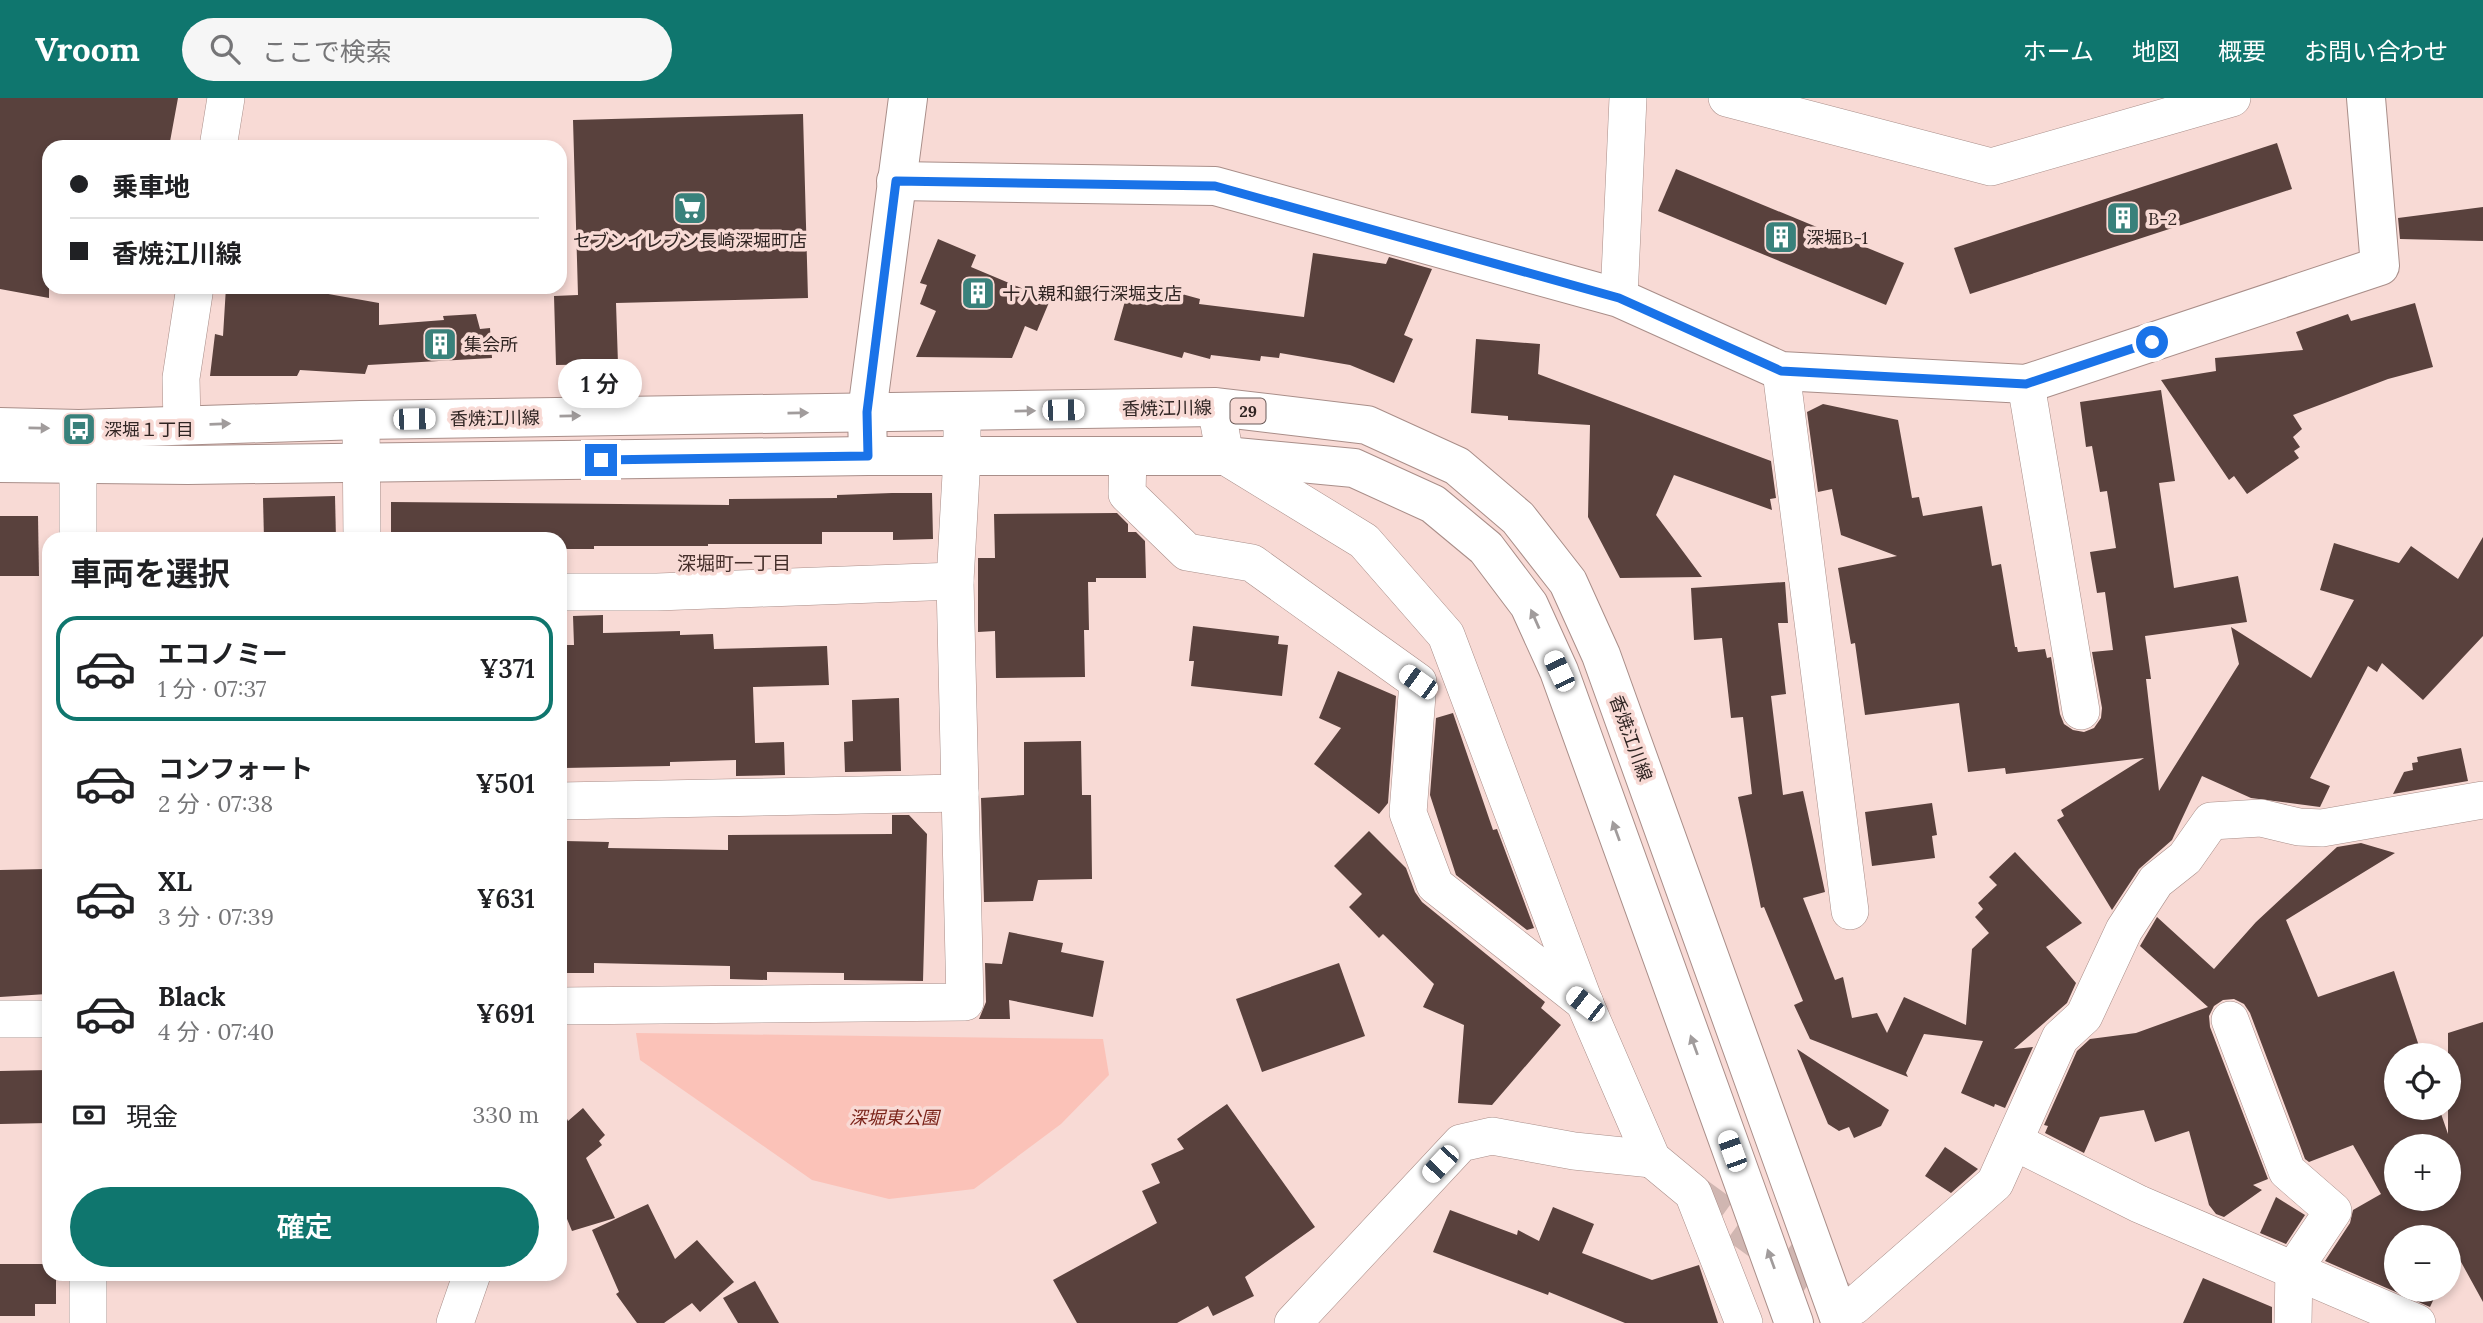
<!DOCTYPE html>
<html lang="ja">
<meta charset="utf-8">
<style>
body{margin:0;font-family:Lora,"Noto Sans JP",serif;background:#f6f6f6;color:#202124;height:100vh;display:flex;flex-direction:column;font-size:26px;white-space:nowrap}
*{box-sizing:border-box;margin:0}
p{font-size:23px;color:#757577}
.icon{flex:none;width:38px;height:38px;fill:none;stroke:currentColor;stroke-width:2;stroke-linecap:round;stroke-linejoin:round}
.map{position:relative;flex:1;overflow:hidden}
.details{position:absolute;left:42px;top:434px;width:525px;height:749px;display:flex;flex-direction:column;background:#fff;border-radius:21px;box-shadow:0 4px 10px #0003}
.details>*{flex:none}
.top-card{position:absolute;left:42px;top:42px;width:525px;height:154px;border-radius:21px;box-shadow:0 4px 10px #0003;display:grid;align-content:center;height:154px;padding:0 28px;background:#fff}
.buttons{position:absolute;left:2384px;top:945px;display:grid;gap:14px}
.buttons a{display:grid;place-items:center;width:77px;height:77px;border-radius:50%;background:#fff;box-shadow:0 4px 10px #0003;font-size:35px}
.end{position:absolute;width:32px;height:32px;margin:-16px;border:9px solid #1a73e8;background:#fff;box-shadow:0 0 0 4px #fff}
.from{border-radius:50%}
.bubble{position:absolute;height:49px;border-radius:24px;background:#fff;box-shadow:0 4px 10px #0003;font-size:23px;font-weight:600;line-height:49px;text-align:center}
.car{position:absolute;width:21px;height:42px;margin:-21px -10px;border-radius:9px;box-shadow:0 0 5px 2px #0007;background:linear-gradient(#fff 24%,#345 0 40%,#fff 0 76%,#345 0 86%,#fff 0)}
.top-card b{display:flex;align-items:center;gap:24px;height:66px;font-size:26px}
.top-card b+b{border-top:2px solid #e0e0e0}
.top-card i{width:18px;height:18px;background:#202124}
ul{padding:0;list-style:none}
li{display:flex;align-items:center;gap:21px;height:105px;margin:0 14px 10px;padding:0 14px;border:4px solid transparent;border-radius:21px}
li div{flex:1}
li b{display:block;font-size:26px}
li em{font-style:normal;font-weight:600}
li.active{border-color:#0f766e}
li>.icon{width:63px;height:63px;stroke-width:1.5}
h2{padding:0 28px;font-size:32px;line-height:84px}
.pay{display:flex;align-items:center;gap:18px;height:77px;padding:0 28px;font-size:26px}
.pay p{margin-inline-start:auto}
.cta{display:flex;gap:14px;margin-top:auto;padding:14px 28px}
.cta a{flex:1;height:80px;border-radius:42px;background:#0f766e;color:#fff;font-size:28px;font-weight:600;line-height:80px;text-align:center}
header{display:flex;align-items:center;gap:42px;box-sizing:border-box;height:98px;padding:0 35px;background:#0f766e;color:#fff}
header strong{font-size:33px}
nav{display:flex;gap:38px;margin-inline-start:auto;font-size:24px}
.search{width:490px;height:63px;background:#f6f6f6;display:flex;align-items:center;gap:18px;box-sizing:border-box;padding:0 24px;border-radius:38px;color:#757577;font-size:26px}
.map>svg:first-child{display:block}
</style>
<header>
<strong>Vroom</strong>
<div class="search"><svg class="icon" aria-label="search" viewBox="0 0 24 24"><circle cx="10" cy="10" r="6"/><path d="M15 15l6 6"/></svg>ここで検索</div>
<nav><a>ホーム</a><a>地図</a><a>概要</a><a>お問い合わせ</a></nav>
</header>
<div class="map">
<svg width="2483" height="1225" viewBox="0 0 2483 1225">
<rect width="100%" height="100%" fill="#f8dad5"/>
<path fill="#fbc2b8" d="M 636,935 L 1103,941 L 1109,977 L 1061,1026 L 974,1091 L 889,1101 L 812,1082 L 640,962 Z"/>
<g fill="#59413d" fill-rule="evenodd">
<path d="M 0,0 L 178,0 L 169,49 L 49,49 L 49,200 L 0,191 Z"/>
<path d="M 803,16 L 808,200 L 616,205 L 618,266 L 556,267 L 554,198 L 578,197 L 573,22 Z"/>
<path d="M 2277,45 L 2292,91 L 1970,196 L 1954,150 Z"/>
<path d="M 1676,71 L 1904,165 L 1886,207 L 1658,113 Z"/>
<path d="M 2483,109 L 2483,143 L 2400,141 L 2398,120 Z"/>
<path d="M 938,141 L 976,157 L 971,169 L 1050,202 L 1037,233 L 1025,228 L 1012,260 L 916,259 L 936,213 L 920,206 L 927,187 L 920,185 Z"/>
<path d="M 1313,155 L 1386,166 L 1389,159 L 1432,171 L 1404,237 L 1413,241 L 1394,285 L 1350,267 L 1280,255 L 1279,260 L 1261,258 L 1260,263 L 1211,257 L 1210,261 L 1184,254 L 1182,260 L 1114,242 L 1129,189 L 1147,193 L 1149,187 L 1200,201 L 1199,206 L 1304,219 Z"/>
<path d="M 226,189 L 289,189 L 379,205 L 379,227 L 444,222 L 443,218 L 476,216 L 480,231 L 490,230 L 492,260 L 368,267 L 365,276 L 300,272 L 297,278 L 210,278 L 215,236 L 223,238 Z"/>
<path d="M 2415,205 L 2433,269 L 2388,281 L 2293,317 L 2302,331 L 2293,339 L 2300,349 L 2294,353 L 2299,360 L 2247,396 L 2234,378 L 2229,382 L 2161,282 L 2216,273 L 2215,260 L 2303,252 L 2296,234 L 2348,216 L 2351,223 Z"/>
<path d="M 1476,241 L 1540,246 L 1538,276 L 1771,363 L 1776,400 L 1770,401 L 1772,412 L 1674,377 L 1656,417 L 1702,479 L 1620,480 L 1588,419 L 1590,327 L 1508,322 L 1508,318 L 1471,315 Z"/>
<path d="M 2161,292 L 2175,383 L 2159,385 L 2174,490 L 2238,478 L 2247,524 L 2145,538 L 2151,581 L 2146,581 L 2159,693 L 2239,566 L 2231,529 L 2311,580 L 2354,502 L 2320,492 L 2334,445 L 2399,465 L 2411,448 L 2458,481 L 2483,439 L 2483,538 L 2423,602 L 2382,565 L 2377,574 L 2368,568 L 2310,680 L 2330,688 L 2320,709 L 2251,700 L 2202,678 L 2172,742 L 2139,771 L 2112,812 L 2057,722 L 2064,718 L 2061,712 L 2144,660 L 2006,676 L 2005,670 L 1968,674 L 1959,605 L 1865,617 L 1855,545 L 1851,546 L 1838,470 L 1897,458 L 1841,437 L 1832,391 L 1818,394 L 1807,314 L 1823,306 L 1898,322 L 1912,400 L 1919,399 L 1923,418 L 1982,408 L 1992,468 L 2001,466 L 2015,549 L 2017,549 L 2018,554 L 2045,551 L 2047,560 L 2051,559 L 2060,616 L 2064,626 L 2073,632 L 2084,634 L 2094,630 L 2101,620 L 2102,610 L 2092,554 L 2113,552 L 2105,494 L 2097,495 L 2090,454 L 2116,450 L 2107,393 L 2100,394 L 2092,348 L 2086,349 L 2080,304 Z"/>
<path d="M 892,395 L 932,395 L 933,441 L 893,442 L 893,434 L 822,434 L 822,446 L 708,446 L 708,448 L 594,448 L 594,451 L 560,451 L 560,441 L 391,441 L 391,404 L 729,407 L 729,401 L 837,400 L 837,397 Z"/>
<path d="M 335,398 L 336,441 L 264,441 L 263,400 Z"/>
<path d="M 1117,415 L 1128,426 L 1128,434 L 1136,434 L 1145,443 L 1146,480 L 1096,480 L 1096,484 L 1088,484 L 1089,532 L 1084,532 L 1085,579 L 996,580 L 995,533 L 978,534 L 978,460 L 995,460 L 994,416 Z"/>
<path d="M 0,418 L 38,418 L 39,478 L 0,478 Z"/>
<path d="M 1785,484 L 1788,525 L 1778,525 L 1786,596 L 1771,598 L 1783,697 L 1803,693 L 1825,794 L 1803,800 L 1835,882 L 1843,879 L 1852,920 L 1877,915 L 1887,935 L 1904,899 L 1966,927 L 1972,851 L 1989,835 L 1975,819 L 1983,811 L 1978,805 L 1997,787 L 1989,779 L 2015,754 L 2082,825 L 2046,849 L 2076,885 L 2067,905 L 2014,951 L 2033,949 L 2005,1010 L 1995,1006 L 1994,1009 L 1961,995 L 1983,943 L 1924,936 L 1906,975 L 1908,979 L 1810,941 L 1794,907 L 1803,903 L 1764,809 L 1761,810 L 1738,699 L 1752,696 L 1743,619 L 1731,620 L 1722,540 L 1694,542 L 1691,490 Z"/>
<path d="M 603,517 L 603,535 L 680,533 L 680,537 L 713,536 L 714,551 L 827,548 L 829,587 L 753,589 L 755,645 L 784,644 L 785,677 L 736,678 L 736,662 L 670,664 L 670,668 L 563,670 L 560,547 L 574,547 L 573,518 Z"/>
<path d="M 1193,528 L 1279,538 L 1278,546 L 1288,547 L 1282,598 L 1191,588 L 1194,563 L 1189,563 Z"/>
<path d="M 1338,573 L 1396,598 L 1388,705 L 1379,716 L 1314,666 L 1341,630 L 1319,620 Z"/>
<path d="M 899,600 L 901,673 L 845,674 L 844,644 L 853,643 L 852,602 Z"/>
<path d="M 1453,615 L 1493,732 L 1497,731 L 1534,830 L 1527,832 L 1456,777 L 1430,697 L 1436,620 Z"/>
<path d="M 1081,643 L 1082,697 L 1091,697 L 1092,781 L 1038,782 L 1033,803 L 984,804 L 981,700 L 1024,697 L 1024,644 Z"/>
<path d="M 2461,650 L 2468,683 L 2393,696 L 2404,674 L 2413,672 L 2412,665 L 2418,664 L 2417,659 Z"/>
<path d="M 1932,705 L 1937,737 L 1932,738 L 1935,760 L 1872,768 L 1865,714 Z"/>
<path d="M 892,717 L 909,717 L 927,736 L 923,883 L 844,882 L 844,875 L 767,874 L 767,882 L 730,881 L 730,868 L 594,865 L 594,875 L 561,875 L 565,743 L 609,744 L 608,750 L 728,752 L 728,737 L 892,736 Z"/>
<path d="M 1369,733 L 1406,770 L 1415,794 L 1422,804 L 1545,904 L 1541,910 L 1561,927 L 1492,1007 L 1458,1005 L 1464,927 L 1423,909 L 1434,886 L 1383,836 L 1379,840 L 1349,809 L 1362,796 L 1334,768 Z"/>
<path d="M 2361,745 L 2395,755 L 2286,822 L 2318,899 L 2394,873 L 2422,957 L 2396,957 L 2396,1010 L 2439,1010 L 2448,1036 L 2448,935 L 2483,924 L 2483,1204 L 2455,1153 L 2448,1169 L 2448,1139 L 2396,1139 L 2396,1192 L 2438,1192 L 2430,1209 L 2325,1163 L 2350,1125 L 2353,1112 L 2381,1096 L 2353,1047 L 2309,1064 L 2305,1061 L 2250,915 L 2244,906 L 2234,901 L 2223,902 L 2214,908 L 2209,918 L 2210,929 L 2268,1081 L 2253,1087 L 2262,1092 L 2224,1119 L 2216,1116 L 2209,1107 L 2189,1033 L 2155,1044 L 2144,1012 L 2100,1019 L 2084,1055 L 2045,1035 L 2048,1028 L 2044,1027 L 2077,953 L 2090,941 L 2136,935 L 2208,909 L 2140,848 L 2157,819 L 2214,871 L 2256,824 L 2337,749 ZM 2396,1048 L 2448,1048 L 2448,1101 L 2396,1101 Z"/>
<path d="M 46,771 L 47,896 L 0,899 L 0,772 Z"/>
<path d="M 1009,834 L 1063,845 L 1061,854 L 1104,863 L 1093,919 L 1009,902 L 1010,921 L 979,921 L 986,904 L 985,865 L 1002,866 Z"/>
<path d="M 1339,865 L 1365,938 L 1262,974 L 1236,901 Z"/>
<path d="M 1797,951 L 1889,1012 L 1881,1028 L 1854,1040 L 1849,1029 L 1839,1033 L 1828,1026 Z"/>
<path d="M 49,972 L 49,1025 L 0,1026 L 0,973 Z"/>
<path d="M 560,1005 L 568,1023 L 583,1010 L 605,1037 L 599,1043 L 602,1047 L 586,1060 L 615,1120 L 572,1133 L 560,1104 Z"/>
<path d="M 1227,1006 L 1315,1129 L 1245,1179 L 1254,1198 L 1213,1218 L 1208,1208 L 1177,1225 L 1077,1225 L 1053,1182 L 1157,1125 L 1142,1093 L 1160,1085 L 1151,1066 L 1184,1051 L 1177,1041 Z"/>
<path d="M 1945,1049 L 1978,1071 L 1951,1095 L 1925,1078 Z"/>
<path d="M 2276,1099 L 2305,1117 L 2286,1146 L 2260,1135 Z"/>
<path d="M 648,1106 L 675,1161 L 697,1142 L 734,1184 L 700,1214 L 692,1205 L 664,1225 L 637,1225 L 616,1196 L 619,1194 L 592,1132 Z"/>
<path d="M 1553,1109 L 1594,1126 L 1582,1155 L 1652,1182 L 1699,1167 L 1718,1225 L 1625,1225 L 1549,1194 L 1548,1197 L 1433,1154 L 1450,1112 L 1517,1137 L 1518,1132 L 1539,1143 Z"/>
<path d="M 0,1166 L 49,1166 L 49,1176 L 56,1176 L 56,1206 L 35,1206 L 35,1218 L 0,1218 Z"/>
<path d="M 2203,1180 L 2272,1209 L 2272,1225 L 2183,1225 Z"/>
<path d="M 755,1183 L 779,1225 L 738,1225 L 723,1200 Z"/>
</g>
<g fill="none" stroke-linecap="round" stroke-linejoin="round">
<path stroke="#d0b6b1" stroke-width="37" stroke-dasharray="37 18" stroke-linecap="butt" d="M 1693,1095 L 1842,1203"/>
<g stroke="#a98e89" stroke-width="38">
<g id="minor">
<path d="M 1727,0 L 1991,69 L 2232,0"/>
<path d="M 218,49 L 226,0"/>
<path d="M 1619,200 L 1628,0"/>
<path d="M 1781,273 L 1850,813"/>
<path d="M 2026,286 L 2081,613"/>
<path d="M 1216,309 L 1225,358 L 1364,443 L 1446,537 L 1585,906 L 1652,1061 L 1693,1095 L 1744,1225"/>
<path d="M 361,322 L 362,441"/>
<path d="M 182,327 L 181,280 L 195,189"/>
<path d="M 1128,358 L 1127,396 L 1187,454 L 1252,465 L 1418,584 L 1408,715 L 1435,787 L 1585,905"/>
<path d="M 78,441 L 78,335"/>
<path d="M 560,494 L 657,494 L 955,483"/>
<path d="M 560,703 L 960,695"/>
<path d="M 560,908 L 965,904 L 955,483 L 962,359 L 962,314"/>
<path d="M 0,921 L 49,921"/>
<path d="M 2230,922 L 2287,1073 L 2333,1113 L 2294,1171 L 2293,1225"/>
<path d="M 2015,1044 L 2139,1106 L 2417,1225"/>
<path d="M 1854,1208 L 1995,1085 L 2060,940 L 2084,918 L 2124,832 L 2156,783 L 2185,760 L 2211,723 L 2261,720 L 2299,729 L 2322,730 L 2483,702"/>
<path d="M 88,1225 L 88,1176"/>
<path d="M 455,1225 L 472,1176"/>
<path d="M 1293,1225 L 1461,1045 L 1492,1038 L 1574,1053 L 1652,1061"/>
</g>
</g>
<g stroke="#a98e89" stroke-width="40">
<g id="tertiary">
<path d="M 896,83 L 1215,88 L 1619,200 L 1781,273 L 2026,286 L 2380,168 L 2366,0"/>
<path d="M 868,358 L 867,314 L 908,0"/>
</g>
</g>
<g stroke="#a98e89" stroke-width="40">
<g id="primary">
<path d="M 0,329 L 79,331 L 361,322 L 1216,309 L 1367,327 L 1457,368 L 1518,420 L 1568,484 L 1601,557 L 1841,1225"/>
<path d="M 0,365 L 188,367 L 868,358 L 1225,358 L 1354,370 L 1433,406 L 1486,450 L 1529,507 L 1559,573 L 1794,1225"/>
</g>
</g>
<use href="#minor" stroke="#fff" stroke-width="37"/>
<use href="#tertiary" stroke="#fff" stroke-width="38"/>
<use href="#primary" stroke="#fff" stroke-width="38"/>
</g>
<defs><path id="oneway-solid" d="M-6-.8H1V-3.2L6.5 0L1 3.2V.8H-6Z" transform="scale(1.75)"/></defs>
<g fill="#a19c9c">
<use href="#oneway-solid" transform="translate(1025 313) rotate(-1)"/>
<use href="#oneway-solid" transform="translate(798 315) rotate(-1)"/>
<use href="#oneway-solid" transform="translate(570 318) rotate(-1)"/>
<use href="#oneway-solid" transform="translate(220 326) rotate(-2)"/>
<use href="#oneway-solid" transform="translate(39 330) rotate(1)"/>
<use href="#oneway-solid" transform="translate(1535 521) rotate(-114)"/>
<use href="#oneway-solid" transform="translate(1616 733) rotate(-110)"/>
<use href="#oneway-solid" transform="translate(1694 947) rotate(-110)"/>
<use href="#oneway-solid" transform="translate(1771 1161) rotate(-110)"/>
</g>
<g fill="none" stroke-linecap="round" stroke-linejoin="round">
<path stroke="#1a73e8" stroke-width="9" d="M 601,362 L 868,358 L 867,314 L 896,83 L 1215,88 L 1619,200 L 1781,273 L 2026,286 L 2152,244"/>
</g>
<defs>
<g id="supermarket-square" transform="scale(1.75)"><rect x="-9" y="-9" width="18" height="18" rx="4" fill="#39817b" stroke="#f8dad5"/><path d="M-6-5.5h2.5l.6 2H6L4.5 2H-2.5L-4.4-4H-6ZM-1.5 3.2a1.3 1.3 0 1 0 .1 0ZM3 3.2a1.3 1.3 0 1 0 .1 0Z" fill="#fff"/></g>
<g id="building-square" transform="scale(1.75)"><rect x="-9" y="-9" width="18" height="18" rx="4" fill="#39817b" stroke="#f8dad5"/><path d="M-4-6H4V6H1V3H-1V6H-4ZM-2.5-4.3h1.7v1.8h-1.7ZM.8-4.3h1.7v1.8H.8ZM-2.5-1h1.7V.8h-1.7ZM.8-1h1.7V.8H.8Z" fill="#fff"/></g>
<g id="bus-square" transform="scale(1.75)"><rect x="-9" y="-9" width="18" height="18" rx="4" fill="#39817b" stroke="#f8dad5"/><path d="M-5-6H5V4H4V6H2V4H-2V6H-4V4H-5ZM-3.5-4V0h7V-4ZM-3.5 1.2v1.5H-2V1.2ZM2 1.2v1.5H3.5V1.2Z" fill="#fff"/></g>
</defs>
<g fill-rule="evenodd">
<use href="#supermarket-square" x="690" y="110"/>
<use href="#building-square" x="2123" y="120"/>
<use href="#building-square" x="1781" y="139"/>
<use href="#building-square" x="978" y="195"/>
<use href="#building-square" x="440" y="246"/>
<use href="#bus-square" x="79" y="331"/>
</g>
<g text-anchor="middle" dominant-baseline="central" stroke-width="7" stroke-linejoin="round" paint-order="stroke">
<rect fill="#f8dad5" stroke="#6b5b58" stroke-width="2" x="1230.5" y="300.5" width="35" height="25" rx="5"/>
<g font-size="16" font-weight="bold" fill="#2f2422">
<text x="1248" y="313">29</text>
</g>
<g font-size="18" fill="#2f2422" stroke="#f8dad5" text-anchor="start">
<text x="2148" y="120">B-2</text>
<text x="1806" y="139">深堀B-1</text>
<text x="690" y="142" text-anchor="middle">セブンイレブン長崎深堀町店</text>
<text x="1002" y="195">十八親和銀行深堀支店</text>
<text x="464" y="246">集会所</text>
<text x="104" y="331">深堀１丁目</text>
</g>
<g font-size="18" fill="#2f2422" stroke="#f8dad5">
<text transform="translate(1167 310) rotate(-1)">香焼江川線</text>
<text transform="translate(495 320) rotate(-1)">香焼江川線</text>
<text transform="translate(1631 640) rotate(70)">香焼江川線</text>
</g>
<g font-size="18" font-style="italic" fill="#7b241a" stroke="#f8dad5">
<text x="894" y="1019">深堀東公園</text>
</g>
<g font-size="19" fill="#46302c" stroke="#f8dad5">
<text x="734" y="465">深堀町一丁目</text>
</g>
</g>
</svg>
<div class="buttons">
<a><svg class="icon" aria-label="locate" viewBox="0 0 24 24"><circle cx="12" cy="12" r="6"/><path d="M12 2v4M12 18v4M2 12h4M18 12h4"/></svg></a>
<a>+</a>
<a>−</a>
</div>
<i class="end from" style="left:2152px;top:244px"></i>
<i class="end" style="left:601px;top:362px"></i>
<div class="bubble" style="left:558px;top:261px;width:84px">1 分</div>
<i class="car" style="left:1063px;top:312px;rotate:89deg"></i>
<i class="car" style="left:414px;top:321px;rotate:89deg"></i>
<i class="car" style="left:1559px;top:573px;rotate:335deg"></i>
<i class="car" style="left:1418px;top:584px;rotate:306deg"></i>
<i class="car" style="left:1585px;top:906px;rotate:308deg"></i>
<i class="car" style="left:1732px;top:1053px;rotate:340deg"></i>
<i class="car" style="left:1440px;top:1066px;rotate:223deg"></i>
<div class="top-card">
<b><i class="from"></i>乗車地</b>
<b><i></i>香焼江川線</b>
</div>
<section class="details">
<h2>車両を選択</h2>
<ul>
<li class="active"><svg class="icon" aria-label="car" viewBox="0 0 24 24"><path d="M5 17H2v-5l4-1 3-4h7l3 4 3 1v5h-3M9 17h6M6 11h13"/><circle cx="7" cy="17" r="2"/><circle cx="17" cy="17" r="2"/></svg><div><b>エコノミー</b><p>1 分 · 07:37</p></div><em>¥371</em></li>
<li><svg class="icon" aria-label="car" viewBox="0 0 24 24"><path d="M5 17H2v-5l4-1 3-4h7l3 4 3 1v5h-3M9 17h6M6 11h13"/><circle cx="7" cy="17" r="2"/><circle cx="17" cy="17" r="2"/></svg><div><b>コンフォート</b><p>2 分 · 07:38</p></div><em>¥501</em></li>
<li><svg class="icon" aria-label="car" viewBox="0 0 24 24"><path d="M5 17H2v-5l4-1 3-4h7l3 4 3 1v5h-3M9 17h6M6 11h13"/><circle cx="7" cy="17" r="2"/><circle cx="17" cy="17" r="2"/></svg><div><b>XL</b><p>3 分 · 07:39</p></div><em>¥631</em></li>
<li><svg class="icon" aria-label="car" viewBox="0 0 24 24"><path d="M5 17H2v-5l4-1 3-4h7l3 4 3 1v5h-3M9 17h6M6 11h13"/><circle cx="7" cy="17" r="2"/><circle cx="17" cy="17" r="2"/></svg><div><b>Black</b><p>4 分 · 07:40</p></div><em>¥691</em></li>
</ul>
<div class="pay"><svg class="icon" aria-label="cash" viewBox="0 0 24 24"><path d="M3 7h18v10H3z"/><circle cx="12" cy="12" r="2"/></svg>現金<p>330 m</p></div>
<div class="cta"><a>確定</a></div>
</section>
</div>
